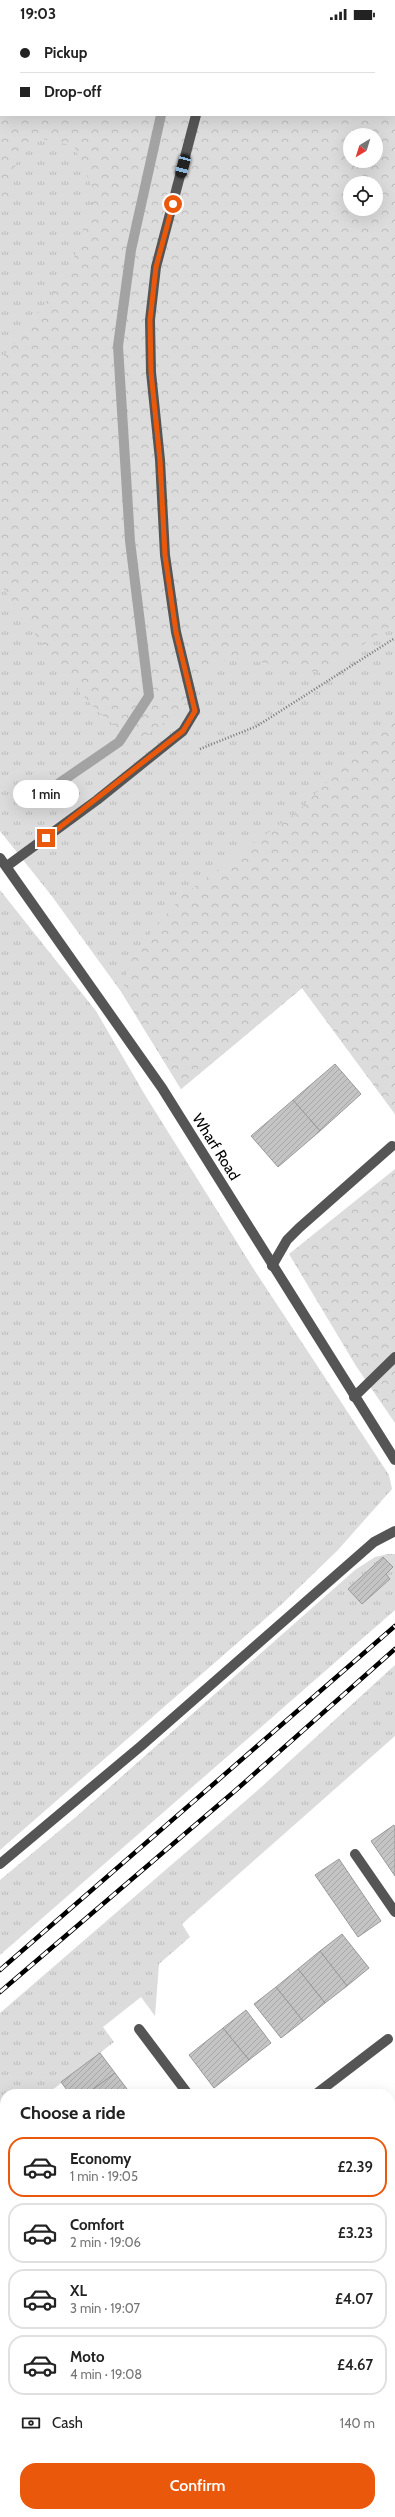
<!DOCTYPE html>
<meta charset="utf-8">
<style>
body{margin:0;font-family:Cabin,sans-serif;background:#f2f2f2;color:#222;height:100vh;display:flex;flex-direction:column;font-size:15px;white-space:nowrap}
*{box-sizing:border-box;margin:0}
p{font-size:13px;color:#767676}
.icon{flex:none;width:22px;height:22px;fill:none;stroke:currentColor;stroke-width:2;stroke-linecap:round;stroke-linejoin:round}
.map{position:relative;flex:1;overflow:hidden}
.panel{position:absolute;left:0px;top:2061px;width:395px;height:428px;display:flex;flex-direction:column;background:#fff;border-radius:16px 16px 0 0;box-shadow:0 4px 16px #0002}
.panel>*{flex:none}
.banner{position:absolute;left:0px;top:0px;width:395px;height:88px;box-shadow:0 4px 16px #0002;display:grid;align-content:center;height:88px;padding:0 20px;background:#fff}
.needle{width:26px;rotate:218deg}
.buttons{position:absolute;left:343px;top:100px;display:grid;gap:8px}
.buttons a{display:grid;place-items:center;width:40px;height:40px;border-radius:50%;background:#fff;box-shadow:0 4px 16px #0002;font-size:20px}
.end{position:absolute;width:18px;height:18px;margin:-9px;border:5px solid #ea580c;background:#fff;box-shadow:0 0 0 2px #fff}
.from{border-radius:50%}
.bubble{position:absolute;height:28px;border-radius:14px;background:#fff;box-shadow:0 4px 16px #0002;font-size:13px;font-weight:600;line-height:28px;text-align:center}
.car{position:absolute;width:12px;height:24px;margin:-12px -6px;border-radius:5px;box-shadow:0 0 3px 1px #0007;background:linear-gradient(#222 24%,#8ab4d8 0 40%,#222 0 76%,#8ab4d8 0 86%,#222 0)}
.banner b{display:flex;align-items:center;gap:14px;height:38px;font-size:15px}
.banner b+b{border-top:1px solid #e0e0e0}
.banner i{width:10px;height:10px;background:#222}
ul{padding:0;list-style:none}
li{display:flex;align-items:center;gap:12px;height:60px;margin:0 8px 6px;padding:0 12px;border:2px solid #e0e0e0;border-radius:16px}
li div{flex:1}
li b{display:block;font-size:15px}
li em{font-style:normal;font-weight:600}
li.on{border-color:#ea580c}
li>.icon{width:36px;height:36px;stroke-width:1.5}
h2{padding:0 20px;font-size:18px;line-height:48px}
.pay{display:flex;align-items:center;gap:10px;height:44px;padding:0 20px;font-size:15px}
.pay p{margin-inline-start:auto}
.button{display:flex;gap:8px;margin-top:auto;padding:8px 20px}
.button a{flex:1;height:46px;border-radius:16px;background:#ea580c;color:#fff;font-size:16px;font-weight:600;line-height:46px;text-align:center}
.status{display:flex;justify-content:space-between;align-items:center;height:28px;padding:0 20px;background:#fff;direction:ltr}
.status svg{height:11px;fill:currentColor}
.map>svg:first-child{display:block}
</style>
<div class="status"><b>19:03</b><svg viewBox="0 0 49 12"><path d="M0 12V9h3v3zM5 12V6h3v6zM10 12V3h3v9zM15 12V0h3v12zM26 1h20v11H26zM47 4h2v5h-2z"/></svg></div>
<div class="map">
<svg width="395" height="2489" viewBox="0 0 395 2489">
<defs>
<pattern id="grass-tufts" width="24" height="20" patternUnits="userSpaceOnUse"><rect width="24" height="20" fill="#dcdcdc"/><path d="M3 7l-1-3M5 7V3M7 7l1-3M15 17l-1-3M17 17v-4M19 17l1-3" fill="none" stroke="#bbb"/></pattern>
<pattern id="forest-crowns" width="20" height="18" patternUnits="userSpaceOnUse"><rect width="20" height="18" fill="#dcdcdc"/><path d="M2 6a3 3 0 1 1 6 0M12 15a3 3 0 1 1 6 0" fill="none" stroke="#bbb"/></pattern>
<pattern id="building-hatch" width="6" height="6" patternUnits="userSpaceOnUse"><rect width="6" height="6" fill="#c4c4c4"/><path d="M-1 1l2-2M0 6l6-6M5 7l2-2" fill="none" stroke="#a7a7a7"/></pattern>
</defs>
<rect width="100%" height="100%" fill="#fff"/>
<g fill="url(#grass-tufts)" fill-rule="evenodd">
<path d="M 0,0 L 395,0 L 395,1086 L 302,960 L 181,1061 L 122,965 L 51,867 L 0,803 ZM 1,1 L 394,1 L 394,87 L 1,87 ZM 350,107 L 376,107 L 376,133 L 350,133 ZM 350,155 L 376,155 L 376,181 L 350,181 Z"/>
<path d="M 0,862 L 96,983 L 145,1067 L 253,1240 L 389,1447 L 392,1461 L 337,1523 L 282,1576 L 0,1822 Z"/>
<path d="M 388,1526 L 395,1526 L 395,1582 L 0,1927 L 0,1852 L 77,1788 L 355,1542 L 375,1529 Z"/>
<path d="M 395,1637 L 395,1708 L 182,1896 L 190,1909 L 159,1936 L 155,1988 L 141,1969 L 103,1999 L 114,2014 L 47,2066 L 5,2066 L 5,2100 L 0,2104 L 0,1985 L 258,1762 Z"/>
</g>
<g fill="url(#forest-crowns)" fill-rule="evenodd">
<path d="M 0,0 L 395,0 L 395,595 L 321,645 L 243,631 L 214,634 L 179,684 L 139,713 C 81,682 41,613 3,560 L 0,548 L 0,333 L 69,244 L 95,166 L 74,118 L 39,110 L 16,135 L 8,173 L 0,176 ZM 1,1 L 394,1 L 394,87 L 1,87 ZM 350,107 L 376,107 L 376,133 L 350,133 ZM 350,155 L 376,155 L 376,181 L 350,181 Z"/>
<path d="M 395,687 L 395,1086 L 302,960 L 181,1061 L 122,965 L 131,928 L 183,867 L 297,784 Z"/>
<path d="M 395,1141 L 395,1395 L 356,1338 L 289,1226 Z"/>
</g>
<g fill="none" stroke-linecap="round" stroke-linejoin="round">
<g stroke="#a3a3a3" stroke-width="10">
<path d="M 179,1 L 180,0"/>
<path d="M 36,771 L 119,714 L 149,668 L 130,513 L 118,318 L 131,222 L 161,87"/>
</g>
</g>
<g fill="url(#building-hatch)" stroke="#999">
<path d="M 335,1036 L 361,1066 L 320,1103 L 293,1072 Z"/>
<path d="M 293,1072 L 320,1103 L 278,1139 L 251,1108 Z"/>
<path d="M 383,1529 L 393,1539 L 386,1546 L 390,1551 L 362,1576 L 348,1561 Z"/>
<path d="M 394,1797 L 395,1799 L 395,1848 L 371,1813 Z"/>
<path d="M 339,1831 L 381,1893 L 358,1909 L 315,1847 Z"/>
<path d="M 342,1906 L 369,1940 L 347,1958 L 320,1923 Z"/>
<path d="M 320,1923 L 347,1958 L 325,1975 L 298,1941 Z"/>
<path d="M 298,1941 L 325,1975 L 303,1993 L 276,1959 Z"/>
<path d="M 276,1959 L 303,1993 L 281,2010 L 254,1976 Z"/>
<path d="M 246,1982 L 271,2015 L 249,2032 L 223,2000 Z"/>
<path d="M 223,2000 L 249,2032 L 214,2060 L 189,2027 Z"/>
<path d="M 100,2025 L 115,2045 L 87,2066 L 70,2066 L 61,2054 Z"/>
<path d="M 115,2045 L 130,2065 L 87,2066 Z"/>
<path d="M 395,2117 L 395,2140 L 390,2133 L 390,2121 Z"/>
<path d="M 390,2133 L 395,2140 L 395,2174 L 390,2178 Z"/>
<path d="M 0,2189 L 5,2196 L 0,2200 Z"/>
<path d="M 5,2196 L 5,2228 L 0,2231 L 0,2200 Z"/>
<path d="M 5,2228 L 5,2259 L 0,2263 L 0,2231 Z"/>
<path d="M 395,2253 L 395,2297 L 390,2298 L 390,2254 Z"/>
<path d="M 5,2259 L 5,2275 L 0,2268 L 0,2263 Z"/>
<path d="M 395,2309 L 395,2338 L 390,2315 L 390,2310 Z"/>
<path d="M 5,2442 L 5,2452 L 0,2446 Z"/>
<path d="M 37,2484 L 80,2484 L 73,2489 L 34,2489 L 32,2487 Z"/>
<path d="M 80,2484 L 97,2484 L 101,2489 L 73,2489 Z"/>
<path d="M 327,2484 L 386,2484 L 380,2489 L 320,2489 Z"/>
</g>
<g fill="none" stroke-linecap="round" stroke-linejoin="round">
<path stroke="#777" stroke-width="2.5" stroke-dasharray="1 2" stroke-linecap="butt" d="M 200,721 L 257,698 L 395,610"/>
<g stroke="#555" stroke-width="10">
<path d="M 216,1 L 216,0"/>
<path d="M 0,830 L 162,1060 L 395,1432"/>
<path d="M 7,838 L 97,772 L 183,703 L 195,683 L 176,604 L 165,527 L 160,432 L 151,344 L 150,292 L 156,239 L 196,87"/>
<path d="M 272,1238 L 287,1212 L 299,1200 L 392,1118"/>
<path d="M 354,1369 L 395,1329"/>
<path d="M 355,1826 L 395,1884"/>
<path d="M 0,1836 L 141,1718 L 374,1514 L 395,1503"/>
<path d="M 139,2001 L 188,2066"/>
<path d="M 316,2066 L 388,2011"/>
<path d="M 0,2350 L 5,2356"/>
<path d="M 390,2417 L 395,2418"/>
<path d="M 160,2484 L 164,2489"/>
</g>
<g stroke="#000" stroke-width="4.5">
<g id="rail">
<path d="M 0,1942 L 395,1598"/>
<path d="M 0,1964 L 236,1762 L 395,1621"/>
</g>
</g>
<use href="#rail" stroke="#fff" stroke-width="3" stroke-dasharray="9" stroke-linecap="butt"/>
</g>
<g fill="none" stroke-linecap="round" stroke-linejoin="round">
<path stroke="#ea580c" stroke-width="5" d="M 46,810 L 183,703 L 195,683 L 176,604 L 165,527 L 160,432 L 151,344 L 150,292 L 156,239 L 173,176"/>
</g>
<g text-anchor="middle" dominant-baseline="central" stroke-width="3.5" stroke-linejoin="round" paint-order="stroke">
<g font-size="15" fill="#000" stroke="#fff">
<text transform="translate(216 1119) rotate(58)">Wharf Road</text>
</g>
</g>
</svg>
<div class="buttons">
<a><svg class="needle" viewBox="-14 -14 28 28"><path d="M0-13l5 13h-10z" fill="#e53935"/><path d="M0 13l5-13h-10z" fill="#767676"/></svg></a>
<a><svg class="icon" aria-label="locate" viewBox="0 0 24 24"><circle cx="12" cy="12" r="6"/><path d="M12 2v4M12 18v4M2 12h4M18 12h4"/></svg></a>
</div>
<i class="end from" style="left:173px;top:176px"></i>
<i class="end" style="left:46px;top:810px"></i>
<div class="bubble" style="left:13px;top:752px;width:66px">1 min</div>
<i class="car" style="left:183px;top:138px;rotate:195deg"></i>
<div class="banner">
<b><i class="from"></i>Pickup</b>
<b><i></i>Drop-off</b>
</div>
<section class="panel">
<h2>Choose a ride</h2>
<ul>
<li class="on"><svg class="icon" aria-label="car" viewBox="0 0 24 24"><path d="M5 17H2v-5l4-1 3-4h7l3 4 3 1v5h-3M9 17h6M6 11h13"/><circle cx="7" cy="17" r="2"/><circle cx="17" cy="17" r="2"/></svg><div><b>Economy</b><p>1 min · 19:05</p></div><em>£2.39</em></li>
<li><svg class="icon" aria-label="car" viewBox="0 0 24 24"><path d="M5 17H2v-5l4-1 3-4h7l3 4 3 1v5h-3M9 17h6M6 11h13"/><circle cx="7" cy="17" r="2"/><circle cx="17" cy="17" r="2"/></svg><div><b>Comfort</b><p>2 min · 19:06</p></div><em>£3.23</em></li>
<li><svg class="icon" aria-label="car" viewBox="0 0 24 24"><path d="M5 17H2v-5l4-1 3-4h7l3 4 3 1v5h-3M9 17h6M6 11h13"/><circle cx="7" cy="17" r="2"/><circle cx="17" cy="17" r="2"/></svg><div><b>XL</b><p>3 min · 19:07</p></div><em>£4.07</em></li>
<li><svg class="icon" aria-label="car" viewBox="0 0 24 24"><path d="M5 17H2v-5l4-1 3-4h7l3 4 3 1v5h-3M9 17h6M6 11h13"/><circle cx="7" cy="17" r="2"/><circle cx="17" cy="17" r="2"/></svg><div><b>Moto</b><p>4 min · 19:08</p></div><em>£4.67</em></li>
</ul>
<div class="pay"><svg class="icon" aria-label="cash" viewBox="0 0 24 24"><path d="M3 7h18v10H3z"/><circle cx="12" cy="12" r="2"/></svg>Cash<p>140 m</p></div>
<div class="button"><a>Confirm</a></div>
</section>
</div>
